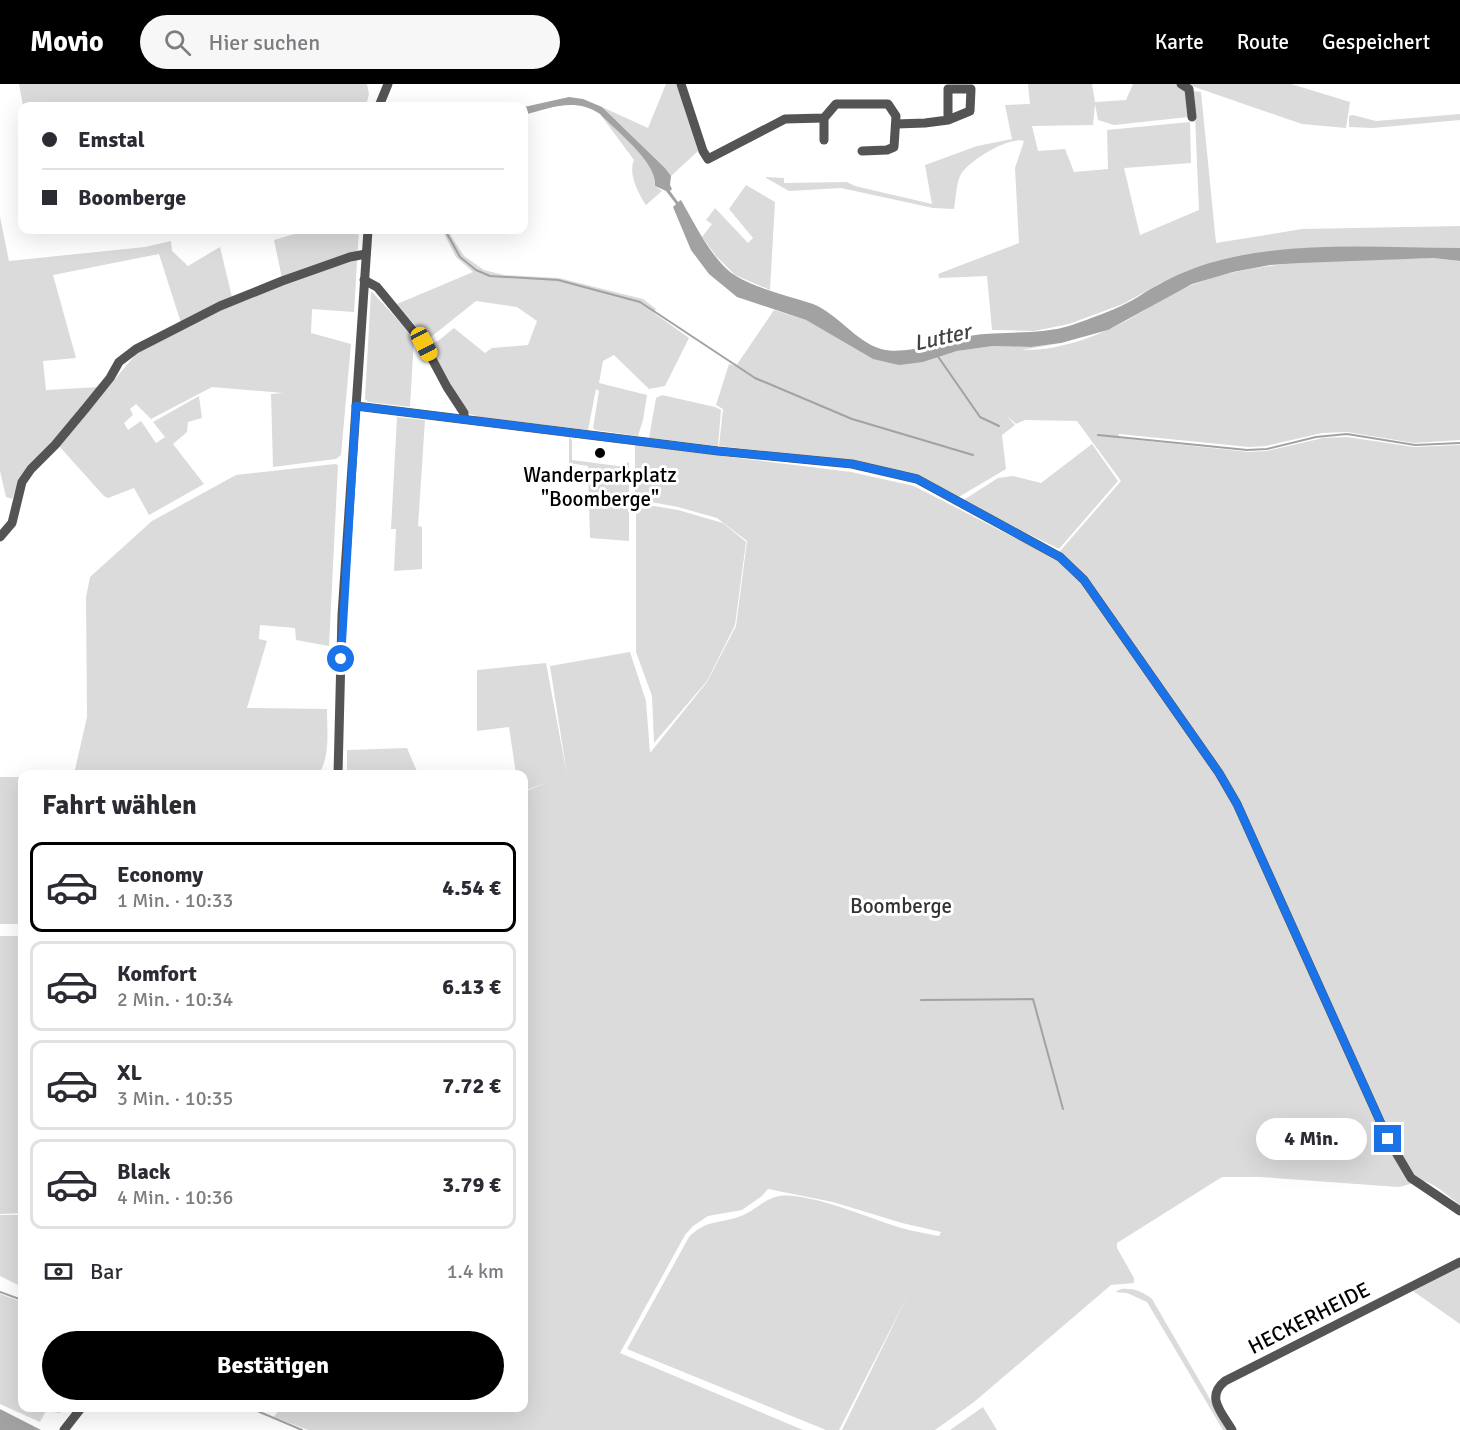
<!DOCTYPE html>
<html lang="de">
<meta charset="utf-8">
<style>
body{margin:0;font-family:Signika,sans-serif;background:#f7f7f7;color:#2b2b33;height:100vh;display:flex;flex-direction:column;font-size:22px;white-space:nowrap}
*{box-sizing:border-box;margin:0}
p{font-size:20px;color:#7c7c81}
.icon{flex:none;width:33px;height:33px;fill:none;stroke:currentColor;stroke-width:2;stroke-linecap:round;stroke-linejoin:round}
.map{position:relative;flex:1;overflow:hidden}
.drawer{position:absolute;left:18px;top:686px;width:510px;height:642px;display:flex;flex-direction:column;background:#fff;border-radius:12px;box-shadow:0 6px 24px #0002}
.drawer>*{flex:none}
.top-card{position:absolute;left:18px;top:18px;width:510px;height:132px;border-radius:12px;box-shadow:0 6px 24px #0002;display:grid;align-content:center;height:132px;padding:0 24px;background:#fff}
.end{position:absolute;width:27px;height:27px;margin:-14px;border:8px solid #1a73e8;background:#fff;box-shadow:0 0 0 3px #fff}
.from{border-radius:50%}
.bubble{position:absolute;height:42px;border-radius:21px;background:#fff;box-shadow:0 6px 24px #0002;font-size:20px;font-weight:700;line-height:42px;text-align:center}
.car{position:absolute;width:18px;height:36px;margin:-18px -9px;border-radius:8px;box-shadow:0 0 4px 2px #0007;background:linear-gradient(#f5c518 24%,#345 0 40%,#f5c518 0 76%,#345 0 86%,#f5c518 0)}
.top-card b{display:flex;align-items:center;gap:21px;height:57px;font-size:22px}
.top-card b+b{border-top:2px solid #e1e1e2}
.top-card i{width:15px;height:15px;background:#2b2b33}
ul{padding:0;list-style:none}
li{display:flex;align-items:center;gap:18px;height:90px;margin:0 12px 9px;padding:0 12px;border:3px solid #e1e1e2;border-radius:12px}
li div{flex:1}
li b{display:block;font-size:22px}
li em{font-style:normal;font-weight:700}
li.current{border-color:#000}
li>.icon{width:54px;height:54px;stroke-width:1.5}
h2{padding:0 24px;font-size:27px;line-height:72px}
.pay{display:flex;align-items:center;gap:15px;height:66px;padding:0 24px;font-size:22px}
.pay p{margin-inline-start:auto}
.action{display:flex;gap:12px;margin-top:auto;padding:12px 24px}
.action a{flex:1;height:69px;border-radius:36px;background:#000;color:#fff;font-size:24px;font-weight:700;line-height:69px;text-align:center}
header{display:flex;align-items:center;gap:36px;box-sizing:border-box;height:84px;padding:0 30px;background:#000;color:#fff}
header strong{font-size:28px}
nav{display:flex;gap:33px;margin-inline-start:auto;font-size:21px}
.search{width:420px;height:54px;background:#f7f7f7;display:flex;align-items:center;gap:15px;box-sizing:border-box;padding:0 21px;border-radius:33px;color:#7c7c81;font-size:22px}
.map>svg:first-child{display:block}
</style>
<header>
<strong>Movio</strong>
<div class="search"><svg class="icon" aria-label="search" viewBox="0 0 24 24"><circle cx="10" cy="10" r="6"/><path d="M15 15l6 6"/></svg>Hier suchen</div>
<nav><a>Karte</a><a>Route</a><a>Gespeichert</a></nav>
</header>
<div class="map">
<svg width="1460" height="1346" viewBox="0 0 1460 1346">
<rect width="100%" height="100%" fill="#fff"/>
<g fill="#dbdbdb">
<path d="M 19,0 L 367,0 L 369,10 L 366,22 L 23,22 Z"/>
<path d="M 666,0 L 676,0 L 677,2 L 698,67 L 671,92 L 665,84 L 602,23 L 648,44 Z"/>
<path d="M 1028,0 L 1092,0 L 1095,18 L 1126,16 L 1133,0 L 1175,0 L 1185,5 L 1188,33 L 1114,41 L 1098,36 L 1095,20 L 1093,41 L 1032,42 L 1038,67 L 1065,65 L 1074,88 L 1108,85 L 1107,46 L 1190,38 L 1191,79 L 1124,84 L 1140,151 L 1199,126 L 1194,7 L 1201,8 L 1216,159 L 1302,145 L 1460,142 L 1460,164 L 1307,164 L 1258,169 L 1217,177 L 1200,183 L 1159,200 L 1123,220 L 1069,240 L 1034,247 L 992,246 L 987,192 L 939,194 L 938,190 L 1019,159 L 1015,84 L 1024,57 C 1009,52 967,77 960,92 C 956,101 956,115 954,125 L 933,124 L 841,104 L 789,107 L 766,94 L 766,93 L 784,94 L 784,99 L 847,98 L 855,102 L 932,120 L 925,81 L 977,62 L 1012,55 L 1005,21 L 1030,20 Z"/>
<path d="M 1186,0 L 1291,0 L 1350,18 L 1346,44 L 1302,40 Z"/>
<path d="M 600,30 C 617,47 656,77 655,102 L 662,107 L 646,121 C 638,109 628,89 634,76 Z"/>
<path d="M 1460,30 L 1460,36 L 1373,44 L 1349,43 L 1349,32 L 1353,31 L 1376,37 Z"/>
<path d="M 746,101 L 775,118 L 770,206 L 735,191 L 716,172 L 702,153 L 712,140 L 706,136 L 715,124 L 748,159 L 753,154 L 729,125 Z"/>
<path d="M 0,133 L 9,177 L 145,163 L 171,157 L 172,167 L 188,182 L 220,163 L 232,213 L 181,239 L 159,170 L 53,191 L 76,274 L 43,277 L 46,306 L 99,303 L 19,397 L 12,415 L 6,413 L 0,387 Z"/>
<path d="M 308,146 L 359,146 L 354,228 L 312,225 L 311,249 L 351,260 L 341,371 L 336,375 L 273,383 L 271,310 L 283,309 L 212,303 L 151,335 L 136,320 L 130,325 L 133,331 L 124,339 L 128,346 L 141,337 L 156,359 L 165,353 L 153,338 L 199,312 L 202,334 L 188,338 L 187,348 L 173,360 L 204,400 L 149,431 L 134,404 L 108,414 L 104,412 L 59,362 L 136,270 L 234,219 L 283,199 L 274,156 Z"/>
<path d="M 442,146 L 449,146 L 451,152 L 464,172 L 484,186 L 504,191 L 559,194 L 643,215 L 656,225 L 654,229 L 689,254 L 665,302 L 649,305 L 614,271 L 603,277 L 599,299 L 647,311 L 643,336 L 638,352 L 595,346 L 593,344 L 599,307 L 596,305 L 588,346 L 479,333 L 467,329 L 428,261 L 438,257 L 454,244 L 485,269 L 492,264 L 528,261 L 537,237 L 517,223 L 476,217 L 431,253 L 425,253 L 397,220 L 473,188 L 456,173 Z"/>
<path d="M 1433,174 L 1460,177 L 1460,356 L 1414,359 L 1347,348 L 1322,349 L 1266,362 L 1249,363 L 1119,350 L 1118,354 L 1249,368 L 1267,367 L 1323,354 L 1347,353 L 1414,363 L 1460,361 L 1460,1121 C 1452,1115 1432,1097 1422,1097 C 1416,1097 1406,1102 1398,1103 L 1260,1093 L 1222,1093 L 1117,1159 L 1117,1164 L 1134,1194 L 1134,1199 L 1111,1201 L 974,1318 L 935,1346 L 842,1346 L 908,1211 L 839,1346 L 826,1346 L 627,1265 L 689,1153 C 706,1136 717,1140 738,1133 C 753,1129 763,1115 779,1112 C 808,1108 869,1134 898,1143 C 911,1147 925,1149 939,1152 L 941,1148 L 902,1139 L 833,1118 L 768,1105 L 762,1112 L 742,1126 L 708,1132 L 693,1142 L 685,1151 L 620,1269 L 803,1346 L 308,1346 L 274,1333 L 281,1323 L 524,1323 L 524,708 L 548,698 L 524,707 L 524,690 L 516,690 L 509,643 L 477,647 L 477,586 L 546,579 L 567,691 L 550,582 L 630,568 L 646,617 L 650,669 L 707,598 L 736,542 L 747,457 L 717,434 L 678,423 L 635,415 L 635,361 L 851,388 L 914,402 L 1054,474 L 1121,397 L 1077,337 L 1025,336 L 1016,340 L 1006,331 L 1015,341 L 1002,351 L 1006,385 L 957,414 L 917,391 L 851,377 L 719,362 L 723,325 L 716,321 L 729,280 L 736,282 L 774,226 L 806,236 L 873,275 L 923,278 L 957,267 L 993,262 L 1031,263 L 1061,259 L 1022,266 C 1061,267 1105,250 1138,230 C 1156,220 1174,207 1194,200 C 1270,172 1354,177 1433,174 Z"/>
<path d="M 371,207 L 414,253 L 410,323 L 368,318 L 365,315 Z"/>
<path d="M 662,311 L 715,323 L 721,326 L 718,362 L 649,354 L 656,314 Z"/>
<path d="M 397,333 L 425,336 L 418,442 L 422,443 L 422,485 L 394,487 L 396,445 L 391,445 Z"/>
<path d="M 569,353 L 572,356 L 572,376 L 626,383 L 627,378 L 629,379 L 629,457 L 590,454 L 588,382 L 569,379 Z"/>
<path d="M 1092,360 L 1118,397 L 1059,465 L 962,417 L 998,394 L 1013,392 L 1041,399 Z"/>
<path d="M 335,380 L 338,381 L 329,562 L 296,556 L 295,544 L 260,541 L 259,555 L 267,557 L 247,624 L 327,625 C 327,644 330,669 321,686 L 324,690 L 74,690 L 87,633 L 86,513 L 90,493 L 152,437 L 236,391 Z"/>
<path d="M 636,419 L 678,426 L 723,439 L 746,458 L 735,541 L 707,597 L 654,659 L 652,612 L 636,568 Z"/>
<path d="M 407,664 L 418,690 L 347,690 L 347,666 Z"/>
<rect x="0" y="693" width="22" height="147"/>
<path d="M 0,852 L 22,852 L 22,1129 L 0,1130 Z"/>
<path d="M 0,1131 L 22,1131 L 22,1203 L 0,1192 Z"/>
<path d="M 1460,1182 L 1460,1240 L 1413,1207 Z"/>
<path d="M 1121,1205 C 1133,1204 1142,1207 1152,1215 L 1228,1346 L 1223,1346 L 1147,1218 L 1127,1209 L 1115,1208 Z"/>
<path d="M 0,1210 L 22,1218 L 22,1323 L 65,1323 L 60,1329 L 46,1327 L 40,1338 L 0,1320 Z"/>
<path d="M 983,1323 L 997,1346 L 950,1346 Z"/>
</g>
<g fill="#a2a2a2">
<path d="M 569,13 L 583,15 L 602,23 L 665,84 L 671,92 L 670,101 L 672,105 L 670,107 L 678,118 L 681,116 C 695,140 712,177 736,192 C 760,206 787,211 813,220 C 838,230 855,257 881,265 C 906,272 943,256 969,252 C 1003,246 1039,252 1072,241 C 1091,234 1110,228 1127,219 C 1138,214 1147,206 1158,201 C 1176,191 1197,182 1217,177 C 1295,156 1380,164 1460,164 L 1460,177 L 1433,174 L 1300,179 L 1270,181 L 1233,188 L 1192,200 L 1108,246 L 1061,259 L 1031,263 L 993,262 L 957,267 L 923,278 L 899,281 L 873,275 L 806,236 L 737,213 L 709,190 L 691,166 L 673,123 L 676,120 L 666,107 L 655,102 C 657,78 617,48 600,30 C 575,13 550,24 524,31 L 524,23 Z"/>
<path d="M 0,1325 L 41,1346 L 0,1346 Z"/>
</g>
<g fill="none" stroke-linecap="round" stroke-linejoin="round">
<g stroke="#a2a2a2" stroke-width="2">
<path d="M 445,146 L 460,173 L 476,186 L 490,192 L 558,196 L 640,218 L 755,294 L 852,335 L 973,371"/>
<path d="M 937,271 L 980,333 L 999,342"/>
<path d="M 1098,351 L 1247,366 L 1267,365 L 1316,353 L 1347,350 L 1415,361 L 1460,359"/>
<path d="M 921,916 L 1033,915 L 1063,1025"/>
<path d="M 0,1208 L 22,1216"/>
<path d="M 248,1323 L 302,1346"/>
</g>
<g stroke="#545454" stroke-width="9">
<path d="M 681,0 L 703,67 L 708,75 L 785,35 L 824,34 L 836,20 L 888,20 L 896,32 L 894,63 L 887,66 L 862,67"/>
<path d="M 1181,0 L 1189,5 L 1192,33"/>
<path d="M 379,22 L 388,0"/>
<path d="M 824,34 L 824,56"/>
<path d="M 896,40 L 925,39 L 948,36 L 948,5 L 971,5 L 970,27 L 948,36"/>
<path d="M 364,196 L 377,203 L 424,260 L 447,303 L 464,329 L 464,335"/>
<path d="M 356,322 L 718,367 L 852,380 L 917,395 L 1060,473 L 1084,496 L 1219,689 L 1237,720 L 1388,1055 L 1411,1094 L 1460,1127"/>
<path d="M 0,453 L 12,439 L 22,398 L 31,385 L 55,361 L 85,325 L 110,294 L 119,278 L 136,265 L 220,222 L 282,197 L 350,173 L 366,170"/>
<path d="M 338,690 L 342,531 L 368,146"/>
<path d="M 64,1346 L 82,1323"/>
<path d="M 1232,1346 C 1222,1329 1205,1313 1225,1297 L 1460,1178"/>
</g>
</g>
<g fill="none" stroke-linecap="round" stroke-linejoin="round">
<path stroke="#1a73e8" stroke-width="8" d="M 341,575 L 356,322 L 718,367 L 852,380 L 917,395 L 1060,473 L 1084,496 L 1219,689 L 1237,720 L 1388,1055"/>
</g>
<circle fill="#000" stroke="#fff" stroke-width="2" cx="600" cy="369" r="6"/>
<g text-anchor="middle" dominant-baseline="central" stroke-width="6" stroke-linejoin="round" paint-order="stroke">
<g font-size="21" fill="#000" stroke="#fff">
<text x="600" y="391">Wanderparkplatz<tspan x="600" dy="24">"Boomberge"</tspan></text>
</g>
<g font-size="21" fill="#323232" stroke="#fff">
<text x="901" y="822">Boomberge</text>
</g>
<g font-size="21" fill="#000" stroke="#fff">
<text transform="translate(1309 1234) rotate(-27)">HECKERHEIDE</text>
</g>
<g font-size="22" font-style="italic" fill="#434343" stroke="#fff">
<text transform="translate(942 253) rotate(-13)">Lutter</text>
</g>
</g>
</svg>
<i class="end from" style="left:341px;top:575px"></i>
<i class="end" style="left:1388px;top:1055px"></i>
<div class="bubble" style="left:1256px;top:1034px;width:111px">4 Min.</div>
<i class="car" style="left:424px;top:260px;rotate:152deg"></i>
<div class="top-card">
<b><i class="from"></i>Emstal</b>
<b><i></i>Boomberge</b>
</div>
<section class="drawer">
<h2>Fahrt wählen</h2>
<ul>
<li class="current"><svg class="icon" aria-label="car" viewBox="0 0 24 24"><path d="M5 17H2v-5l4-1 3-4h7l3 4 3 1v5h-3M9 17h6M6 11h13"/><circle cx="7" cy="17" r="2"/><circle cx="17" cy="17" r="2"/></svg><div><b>Economy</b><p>1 Min. · 10:33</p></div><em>4.54 €</em></li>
<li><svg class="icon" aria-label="car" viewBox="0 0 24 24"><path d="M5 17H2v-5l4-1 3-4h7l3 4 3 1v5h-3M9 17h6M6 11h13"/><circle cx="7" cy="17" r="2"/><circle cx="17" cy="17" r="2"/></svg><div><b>Komfort</b><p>2 Min. · 10:34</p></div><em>6.13 €</em></li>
<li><svg class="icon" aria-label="car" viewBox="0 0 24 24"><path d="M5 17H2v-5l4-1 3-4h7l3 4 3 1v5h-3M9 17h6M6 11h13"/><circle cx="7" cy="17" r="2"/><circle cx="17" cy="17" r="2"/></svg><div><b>XL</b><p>3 Min. · 10:35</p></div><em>7.72 €</em></li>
<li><svg class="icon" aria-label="car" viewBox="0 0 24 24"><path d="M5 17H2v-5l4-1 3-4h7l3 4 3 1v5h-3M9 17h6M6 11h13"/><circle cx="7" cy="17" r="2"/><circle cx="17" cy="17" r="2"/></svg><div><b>Black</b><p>4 Min. · 10:36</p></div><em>3.79 €</em></li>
</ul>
<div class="pay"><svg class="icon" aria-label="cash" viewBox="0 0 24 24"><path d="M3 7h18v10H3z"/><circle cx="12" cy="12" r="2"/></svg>Bar<p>1.4 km</p></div>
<div class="action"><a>Bestätigen</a></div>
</section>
</div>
